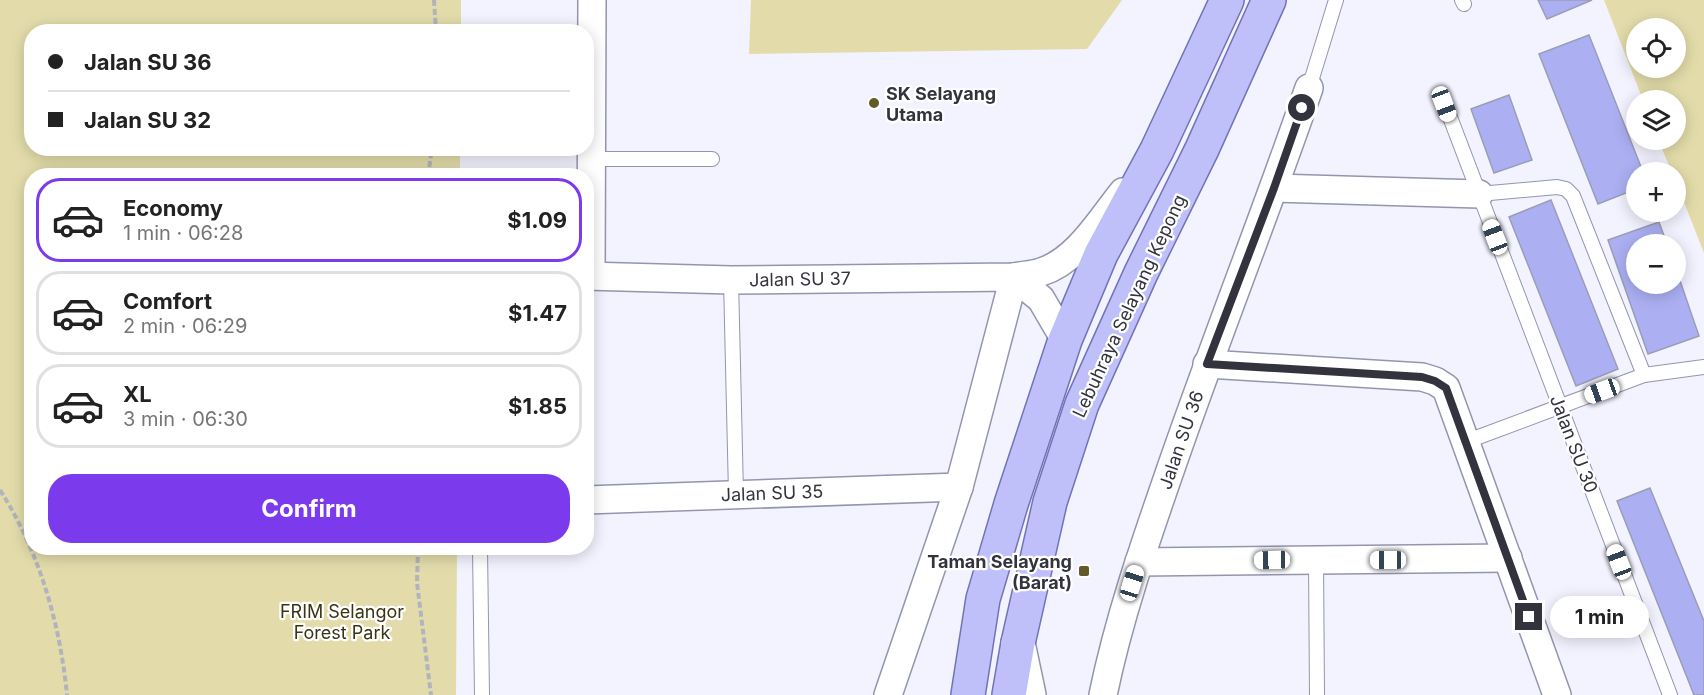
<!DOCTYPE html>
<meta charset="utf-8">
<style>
body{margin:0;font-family:Inter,sans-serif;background:#f2f2f2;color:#222;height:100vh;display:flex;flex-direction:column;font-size:22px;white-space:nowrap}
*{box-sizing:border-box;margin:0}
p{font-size:20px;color:#767676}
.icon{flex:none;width:33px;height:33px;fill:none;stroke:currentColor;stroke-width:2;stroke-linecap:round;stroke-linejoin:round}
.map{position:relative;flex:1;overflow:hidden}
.side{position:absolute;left:24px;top:168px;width:570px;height:387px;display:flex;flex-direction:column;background:#fff;border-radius:24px;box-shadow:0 3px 15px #0003}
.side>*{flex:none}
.guide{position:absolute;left:24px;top:24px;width:570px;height:132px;border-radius:24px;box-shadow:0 3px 15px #0003;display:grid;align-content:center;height:132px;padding:0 24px;background:#fff}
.controls{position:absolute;left:1626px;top:18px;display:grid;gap:12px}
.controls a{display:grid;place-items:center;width:60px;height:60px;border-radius:50%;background:#fff;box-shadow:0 3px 15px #0003;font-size:30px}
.end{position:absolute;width:27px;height:27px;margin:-14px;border:8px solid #32333d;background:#fff;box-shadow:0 0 0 3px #fff}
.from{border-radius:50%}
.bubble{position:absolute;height:42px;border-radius:21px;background:#fff;box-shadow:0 3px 15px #0003;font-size:20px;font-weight:700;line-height:42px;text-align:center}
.car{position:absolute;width:18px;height:36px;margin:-18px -9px;border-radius:8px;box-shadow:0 0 4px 2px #0007;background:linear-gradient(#fff 24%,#345 0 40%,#fff 0 76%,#345 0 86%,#fff 0)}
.guide b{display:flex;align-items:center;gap:21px;height:57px;font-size:22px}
.guide b+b{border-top:2px solid #e0e0e0}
.guide i{width:15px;height:15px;background:#222}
ul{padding:10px 0 0;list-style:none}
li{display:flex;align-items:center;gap:18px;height:84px;margin:0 12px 9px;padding:0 12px;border:3px solid #e0e0e0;border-radius:24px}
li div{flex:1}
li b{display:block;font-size:22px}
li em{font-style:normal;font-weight:700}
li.selected{border-color:#7c3aed}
li>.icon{width:54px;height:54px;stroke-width:1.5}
.action{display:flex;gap:12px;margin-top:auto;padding:12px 24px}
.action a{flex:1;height:69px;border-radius:24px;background:#7c3aed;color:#fff;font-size:24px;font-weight:700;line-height:69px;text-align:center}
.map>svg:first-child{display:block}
</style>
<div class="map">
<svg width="1704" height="695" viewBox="0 0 1704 695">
<rect width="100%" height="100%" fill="#f2f3fe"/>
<g fill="#e3dcaa" fill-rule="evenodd">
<path d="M 0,0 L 461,0 L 461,31 L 32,32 L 32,148 L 460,149 L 460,175 L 32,176 L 32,548 L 457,548 L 456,695 L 0,695 Z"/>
<path d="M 751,0 L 1122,0 L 1087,49 L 749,54 Z"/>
<path d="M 1604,0 L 1704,0 L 1704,253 L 1676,182 L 1676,172 L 1672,172 L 1658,140 L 1676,140 L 1676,100 L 1643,100 ZM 1636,28 L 1676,28 L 1676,68 L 1636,68 Z"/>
</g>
<g fill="#acb0f3" stroke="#9a9db6" stroke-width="1.5">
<path d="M 1538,0 L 1592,0 L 1547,19 Z"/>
<path d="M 1589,35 L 1643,172 L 1636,172 L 1636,189 L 1598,204 L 1539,54 Z"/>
<path d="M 1509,95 L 1532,160 L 1494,173 L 1471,109 Z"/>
<path d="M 1551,200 L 1618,369 L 1576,386 L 1509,217 Z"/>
<path d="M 1659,222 L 1667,244 L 1636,244 L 1636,284 L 1676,284 L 1676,269 L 1699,336 L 1648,354 L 1608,240 Z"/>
<path d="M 1650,488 L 1704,621 L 1704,695 L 1694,695 L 1617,501 Z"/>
</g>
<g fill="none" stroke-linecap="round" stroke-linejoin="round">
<g stroke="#9395af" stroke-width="16">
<g id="service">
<path d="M 1462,0 L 1464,4"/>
<path d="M 1309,88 L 1336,0"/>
<path d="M 1445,104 L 1670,695"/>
<path d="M 591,159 L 712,159"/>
<path d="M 1479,194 L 1557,187 L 1566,189 L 1573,196 L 1644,375"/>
<path d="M 731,280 L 736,494"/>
<path d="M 1465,442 L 1644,375 L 1704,367"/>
<path d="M 480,548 L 482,695"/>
<path d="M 1316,560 L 1317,695"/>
</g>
</g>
<g stroke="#9395af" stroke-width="30">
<g id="minor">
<path d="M 1274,188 L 1479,194"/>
<path d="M 586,276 L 731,280 L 1014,277 C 1023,275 1033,275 1041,272 C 1077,261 1101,219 1123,192"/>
<path d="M 591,276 L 592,0"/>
<path d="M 1014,277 L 1041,299 L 1065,340"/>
<path d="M 1207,364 L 1422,377 L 1435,381 L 1446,388 L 1557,695"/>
<path d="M 586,500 L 959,487"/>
<path d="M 1139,562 L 1508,558"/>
<path d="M 888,695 L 959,487 L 1014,277"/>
<path d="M 1103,695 C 1119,617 1145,543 1171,468 C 1215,341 1265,215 1309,88"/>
</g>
</g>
<g stroke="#9395af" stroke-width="36">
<path id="tertiary" d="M 1018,643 L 1029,695"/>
</g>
<g stroke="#7273b6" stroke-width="36">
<g id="primary">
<path d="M 968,695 L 983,599 L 1011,504 L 1065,340 L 1101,254 L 1157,150 L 1227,0"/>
<path d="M 1009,695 L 1018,643 L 1050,502 L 1082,404 L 1141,273 L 1202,149 L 1269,0"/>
</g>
</g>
<g stroke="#b2b3be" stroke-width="4" stroke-dasharray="6 3" stroke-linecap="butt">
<path d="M 434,0 L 436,32"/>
<path d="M 428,176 L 432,148"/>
<path d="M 0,490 C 39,551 60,623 67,695"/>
<path d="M 418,548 L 417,583 L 431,695"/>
</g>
<use href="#service" stroke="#fff" stroke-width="14"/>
<use href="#minor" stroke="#fff" stroke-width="27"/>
<use href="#tertiary" stroke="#fff" stroke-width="33"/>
<use href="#primary" stroke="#bfc0fa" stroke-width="33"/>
</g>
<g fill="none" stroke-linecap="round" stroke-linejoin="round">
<path stroke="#32333d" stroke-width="8" d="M 1302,108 L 1274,188 L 1207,364 L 1422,377 L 1435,381 L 1446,388 L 1529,617"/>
</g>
<g fill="#635b27" stroke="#fff" stroke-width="2">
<circle cx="874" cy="103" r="6"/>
<rect x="1078" y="565" width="12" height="12" rx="3"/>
</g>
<g text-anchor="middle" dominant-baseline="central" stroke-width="4.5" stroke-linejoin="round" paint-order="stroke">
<g font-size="18" font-weight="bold" fill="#32333d" stroke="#fff" text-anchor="start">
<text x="886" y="93">SK Selayang<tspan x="886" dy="21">Utama</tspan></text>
<text x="1072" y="561" text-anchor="end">Taman Selayang<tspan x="1072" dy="21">(Barat)</tspan></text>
</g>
<g font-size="18" fill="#32333d" stroke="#fff">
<text transform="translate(800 279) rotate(-1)">Jalan SU 37</text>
<text transform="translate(1129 306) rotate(-65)">Lebuhraya Selayang Kepong</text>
<text transform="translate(1181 440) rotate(-71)">Jalan SU 36</text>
<text transform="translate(1574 444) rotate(69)">Jalan SU 30</text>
<text transform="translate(772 493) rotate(-2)">Jalan SU 35</text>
</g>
<g font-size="18" fill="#393413" stroke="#fff">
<text x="342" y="611">FRIM Selangor<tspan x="342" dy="21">Forest Park</tspan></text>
</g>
</g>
</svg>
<div class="controls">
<a><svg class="icon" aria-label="locate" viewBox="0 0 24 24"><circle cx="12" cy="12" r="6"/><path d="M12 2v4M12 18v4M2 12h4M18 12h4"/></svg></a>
<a><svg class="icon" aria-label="layers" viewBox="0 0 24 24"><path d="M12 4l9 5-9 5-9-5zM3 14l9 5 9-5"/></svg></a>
<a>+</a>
<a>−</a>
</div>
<i class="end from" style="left:1302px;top:108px"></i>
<i class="end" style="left:1529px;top:617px"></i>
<div class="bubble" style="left:1550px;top:596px;width:99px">1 min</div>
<i class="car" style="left:1444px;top:104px;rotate:159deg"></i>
<i class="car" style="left:1495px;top:237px;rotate:339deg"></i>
<i class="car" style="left:1602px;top:391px;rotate:250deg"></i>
<i class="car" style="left:1272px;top:560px;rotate:269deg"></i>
<i class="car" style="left:1388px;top:560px;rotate:270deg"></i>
<i class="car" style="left:1619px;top:562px;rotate:339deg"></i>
<i class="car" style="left:1132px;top:583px;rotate:17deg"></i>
<div class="guide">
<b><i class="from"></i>Jalan SU 36</b>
<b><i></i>Jalan SU 32</b>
</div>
<section class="side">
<ul>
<li class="selected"><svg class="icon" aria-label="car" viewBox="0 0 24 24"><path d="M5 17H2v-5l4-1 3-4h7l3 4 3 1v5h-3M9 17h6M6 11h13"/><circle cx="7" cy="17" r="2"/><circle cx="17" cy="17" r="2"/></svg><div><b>Economy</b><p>1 min · 06:28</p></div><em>$1.09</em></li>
<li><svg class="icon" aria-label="car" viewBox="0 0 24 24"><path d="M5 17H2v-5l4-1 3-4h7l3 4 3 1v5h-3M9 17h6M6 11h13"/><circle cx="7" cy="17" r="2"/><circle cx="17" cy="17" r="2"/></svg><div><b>Comfort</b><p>2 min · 06:29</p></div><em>$1.47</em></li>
<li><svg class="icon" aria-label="car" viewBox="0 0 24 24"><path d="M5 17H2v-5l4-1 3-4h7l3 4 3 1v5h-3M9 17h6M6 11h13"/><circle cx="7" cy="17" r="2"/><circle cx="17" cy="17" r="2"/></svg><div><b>XL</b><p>3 min · 06:30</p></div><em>$1.85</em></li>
</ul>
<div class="action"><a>Confirm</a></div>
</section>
</div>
